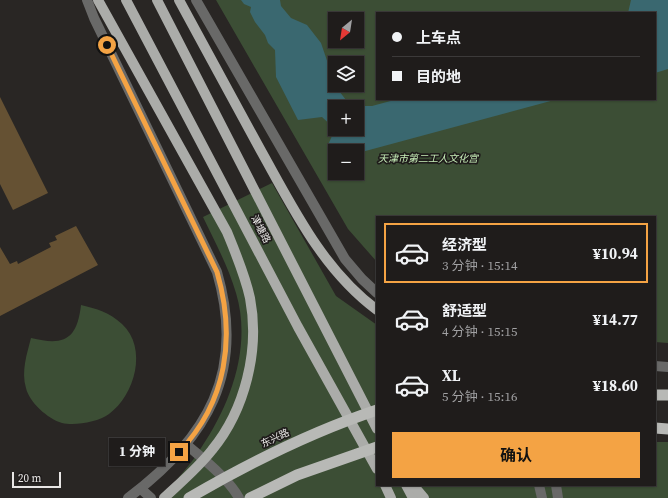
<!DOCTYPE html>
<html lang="zh">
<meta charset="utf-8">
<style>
body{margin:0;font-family:"Source Serif 4","Noto Sans SC",serif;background:#2c2928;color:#f1f3f6;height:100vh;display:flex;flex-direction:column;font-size:15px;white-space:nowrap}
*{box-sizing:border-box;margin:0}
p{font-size:13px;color:#a1a1a3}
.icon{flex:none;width:22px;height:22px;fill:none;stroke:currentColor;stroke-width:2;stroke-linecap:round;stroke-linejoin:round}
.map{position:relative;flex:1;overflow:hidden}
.drawer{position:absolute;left:376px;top:216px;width:280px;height:270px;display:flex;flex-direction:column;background:#1f1c1b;border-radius:0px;box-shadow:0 1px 3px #0004,0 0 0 1px #3c3a3a}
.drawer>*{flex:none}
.top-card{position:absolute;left:376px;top:12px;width:280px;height:88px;border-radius:0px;box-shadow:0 1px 3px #0004,0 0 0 1px #3c3a3a;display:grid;align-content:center;height:88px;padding:0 16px;background:#1f1c1b}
.needle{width:26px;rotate:210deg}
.fabs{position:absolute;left:328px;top:12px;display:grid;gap:8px}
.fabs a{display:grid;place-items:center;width:36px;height:36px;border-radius:0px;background:#1f1c1b;box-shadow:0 1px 3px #0004,0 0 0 1px #3c3a3a;font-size:20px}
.scale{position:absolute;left:12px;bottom:10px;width:49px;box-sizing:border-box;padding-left:4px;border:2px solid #e8e6e5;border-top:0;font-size:11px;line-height:14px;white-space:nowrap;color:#e8e6e5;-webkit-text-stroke:3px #1f1c1b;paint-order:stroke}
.end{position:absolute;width:18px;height:18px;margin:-9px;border:5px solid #f4a344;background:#111;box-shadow:0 0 0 2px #111}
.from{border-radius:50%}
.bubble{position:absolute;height:28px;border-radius:0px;background:#1f1c1b;box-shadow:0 1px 3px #0004,0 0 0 1px #3c3a3a;font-size:13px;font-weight:700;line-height:28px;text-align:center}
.top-card b{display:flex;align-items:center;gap:14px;height:38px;font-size:15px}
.top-card b+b{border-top:1px solid #3c3a3a}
.top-card i{width:10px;height:10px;background:#f1f3f6}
ul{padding:7px 0 0;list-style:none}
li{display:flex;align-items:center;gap:12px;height:60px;margin:0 8px 6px;padding:0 8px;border:2px solid transparent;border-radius:0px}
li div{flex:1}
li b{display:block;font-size:15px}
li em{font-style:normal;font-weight:700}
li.active{border-color:#f4a344}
li>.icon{width:36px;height:36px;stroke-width:1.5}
.cta{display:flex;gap:8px;margin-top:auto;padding:8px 16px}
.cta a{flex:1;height:46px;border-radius:0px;background:#f4a344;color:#111;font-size:16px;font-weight:700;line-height:46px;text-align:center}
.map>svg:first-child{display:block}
</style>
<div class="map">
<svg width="668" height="498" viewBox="0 0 668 498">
<rect width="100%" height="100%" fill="#292624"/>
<g fill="#3c4e35" fill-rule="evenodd">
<path d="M 216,0 L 668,0 L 668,343 L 655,342 L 655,217 L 377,217 L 377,262 L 348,229 ZM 377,13 L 655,13 L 655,99 L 377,99 ZM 335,19 L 357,19 L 357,41 L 335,41 ZM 335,63 L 357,63 L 357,85 L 335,85 ZM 335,107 L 357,107 L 357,129 L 335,129 ZM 335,151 L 357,151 L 357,173 L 335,173 Z"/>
<path d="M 272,183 L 336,296 L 377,325 L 377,485 L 655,485 L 655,442 L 668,442 L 668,498 L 161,498 C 174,482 190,466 201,448 C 231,404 252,346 236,293 C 228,266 215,242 203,217 Z"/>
<path d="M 81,305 C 97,309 109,312 122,324 C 148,348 135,395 109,414 C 98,422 75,426 62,423 C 48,419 29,402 26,388 C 21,371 27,354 31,338 C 64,346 77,340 81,305 Z"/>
</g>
<g fill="#3a6870" fill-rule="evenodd">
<path d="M 241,0 L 280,0 L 281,6 L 291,18 L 307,25 L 321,43 L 336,87 L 346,100 L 356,106 L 372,106 L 398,99 L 558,99 L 358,153 L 357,151 L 351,151 L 328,145 L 335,129 L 322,117 L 298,120 L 276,77 L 275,50 L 268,43 L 265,35 L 255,22 L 250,12 L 251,7 L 244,4 ZM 335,107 L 357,107 L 357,129 L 335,129 Z"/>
<path d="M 631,0 L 668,0 L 668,69 L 655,73 L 655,13 L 628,13 Z"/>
</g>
<g fill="#655133">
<path d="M 0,97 L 48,193 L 13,210 L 0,184 Z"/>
<path d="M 76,226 L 98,265 L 0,316 L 0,247 L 10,264 L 17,261 L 18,264 L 51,247 L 49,243 L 57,240 L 55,236 Z"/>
</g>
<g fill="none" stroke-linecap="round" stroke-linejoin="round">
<g stroke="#696968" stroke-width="10">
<path d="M 87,0 L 94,18 L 217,272 C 246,372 208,438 128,498"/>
<path d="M 196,0 L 345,259 L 362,279 L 377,293"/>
<path d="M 655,366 L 668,367"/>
<path d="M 187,445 C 203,459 229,479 239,498"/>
<path d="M 539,485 L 542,498"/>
<path d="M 556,485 L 558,498"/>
<path d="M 141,489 L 151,498"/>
</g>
<g stroke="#abaca9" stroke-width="10">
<path d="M 98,0 L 227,232 C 236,254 245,275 250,298 C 260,350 245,410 212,450 C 198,468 180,483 164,498"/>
<path d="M 126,0 L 298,327 L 377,469"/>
<path d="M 157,0 L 377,429"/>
<path d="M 179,0 C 206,50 233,100 260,149 C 293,208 322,269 377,310"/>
<path d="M 385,485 L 391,498"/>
<path d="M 406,485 L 413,498"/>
<path d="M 413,485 L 424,498"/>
</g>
<g stroke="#b8b9b6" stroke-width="11">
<path d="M 655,395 L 668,395"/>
<path d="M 655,428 L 668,429"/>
<path d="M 189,498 C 249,463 311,432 377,410"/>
<path d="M 250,498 L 297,475 L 377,447"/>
</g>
</g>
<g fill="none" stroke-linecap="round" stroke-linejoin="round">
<path stroke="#f4a344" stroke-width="5" d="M 107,45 L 217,272 C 236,337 227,402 179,452"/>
</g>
<g text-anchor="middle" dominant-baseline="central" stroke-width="3.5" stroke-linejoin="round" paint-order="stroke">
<g font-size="10" font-style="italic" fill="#c7edb8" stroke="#1f1c1b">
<text x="428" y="158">天津市第二工人文化宫</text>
</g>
<g font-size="10" fill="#e8e6e5" stroke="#1f1c1b">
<text transform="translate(261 229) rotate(63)">津塘路</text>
<text transform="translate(275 438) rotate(-25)">东兴路</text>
</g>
</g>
</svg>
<div class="fabs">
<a><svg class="needle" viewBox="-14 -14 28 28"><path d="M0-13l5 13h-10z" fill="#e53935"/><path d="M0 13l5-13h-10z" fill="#a1a1a3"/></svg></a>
<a><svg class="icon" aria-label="layers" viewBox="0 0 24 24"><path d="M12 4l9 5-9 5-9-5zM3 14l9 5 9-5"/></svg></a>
<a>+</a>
<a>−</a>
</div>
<div class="scale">20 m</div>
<i class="end from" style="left:107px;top:45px"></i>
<i class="end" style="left:179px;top:452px"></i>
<div class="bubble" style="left:109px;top:438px;width:56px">1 分钟</div>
<div class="top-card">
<b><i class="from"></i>上车点</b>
<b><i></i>目的地</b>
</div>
<section class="drawer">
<ul>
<li class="active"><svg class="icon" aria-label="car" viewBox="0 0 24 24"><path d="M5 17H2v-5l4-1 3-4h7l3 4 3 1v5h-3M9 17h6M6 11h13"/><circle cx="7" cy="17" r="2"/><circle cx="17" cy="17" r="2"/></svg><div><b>经济型</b><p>3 分钟 · 15:14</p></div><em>¥10.94</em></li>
<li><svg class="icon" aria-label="car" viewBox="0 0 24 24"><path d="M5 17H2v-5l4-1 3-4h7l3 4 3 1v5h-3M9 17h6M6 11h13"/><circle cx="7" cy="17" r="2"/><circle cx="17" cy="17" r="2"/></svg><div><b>舒适型</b><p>4 分钟 · 15:15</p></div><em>¥14.77</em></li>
<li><svg class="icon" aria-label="car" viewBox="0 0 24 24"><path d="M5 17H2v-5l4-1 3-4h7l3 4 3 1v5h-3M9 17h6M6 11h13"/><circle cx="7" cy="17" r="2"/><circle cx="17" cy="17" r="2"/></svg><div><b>XL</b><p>5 分钟 · 15:16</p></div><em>¥18.60</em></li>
</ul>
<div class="cta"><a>确认</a></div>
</section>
</div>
